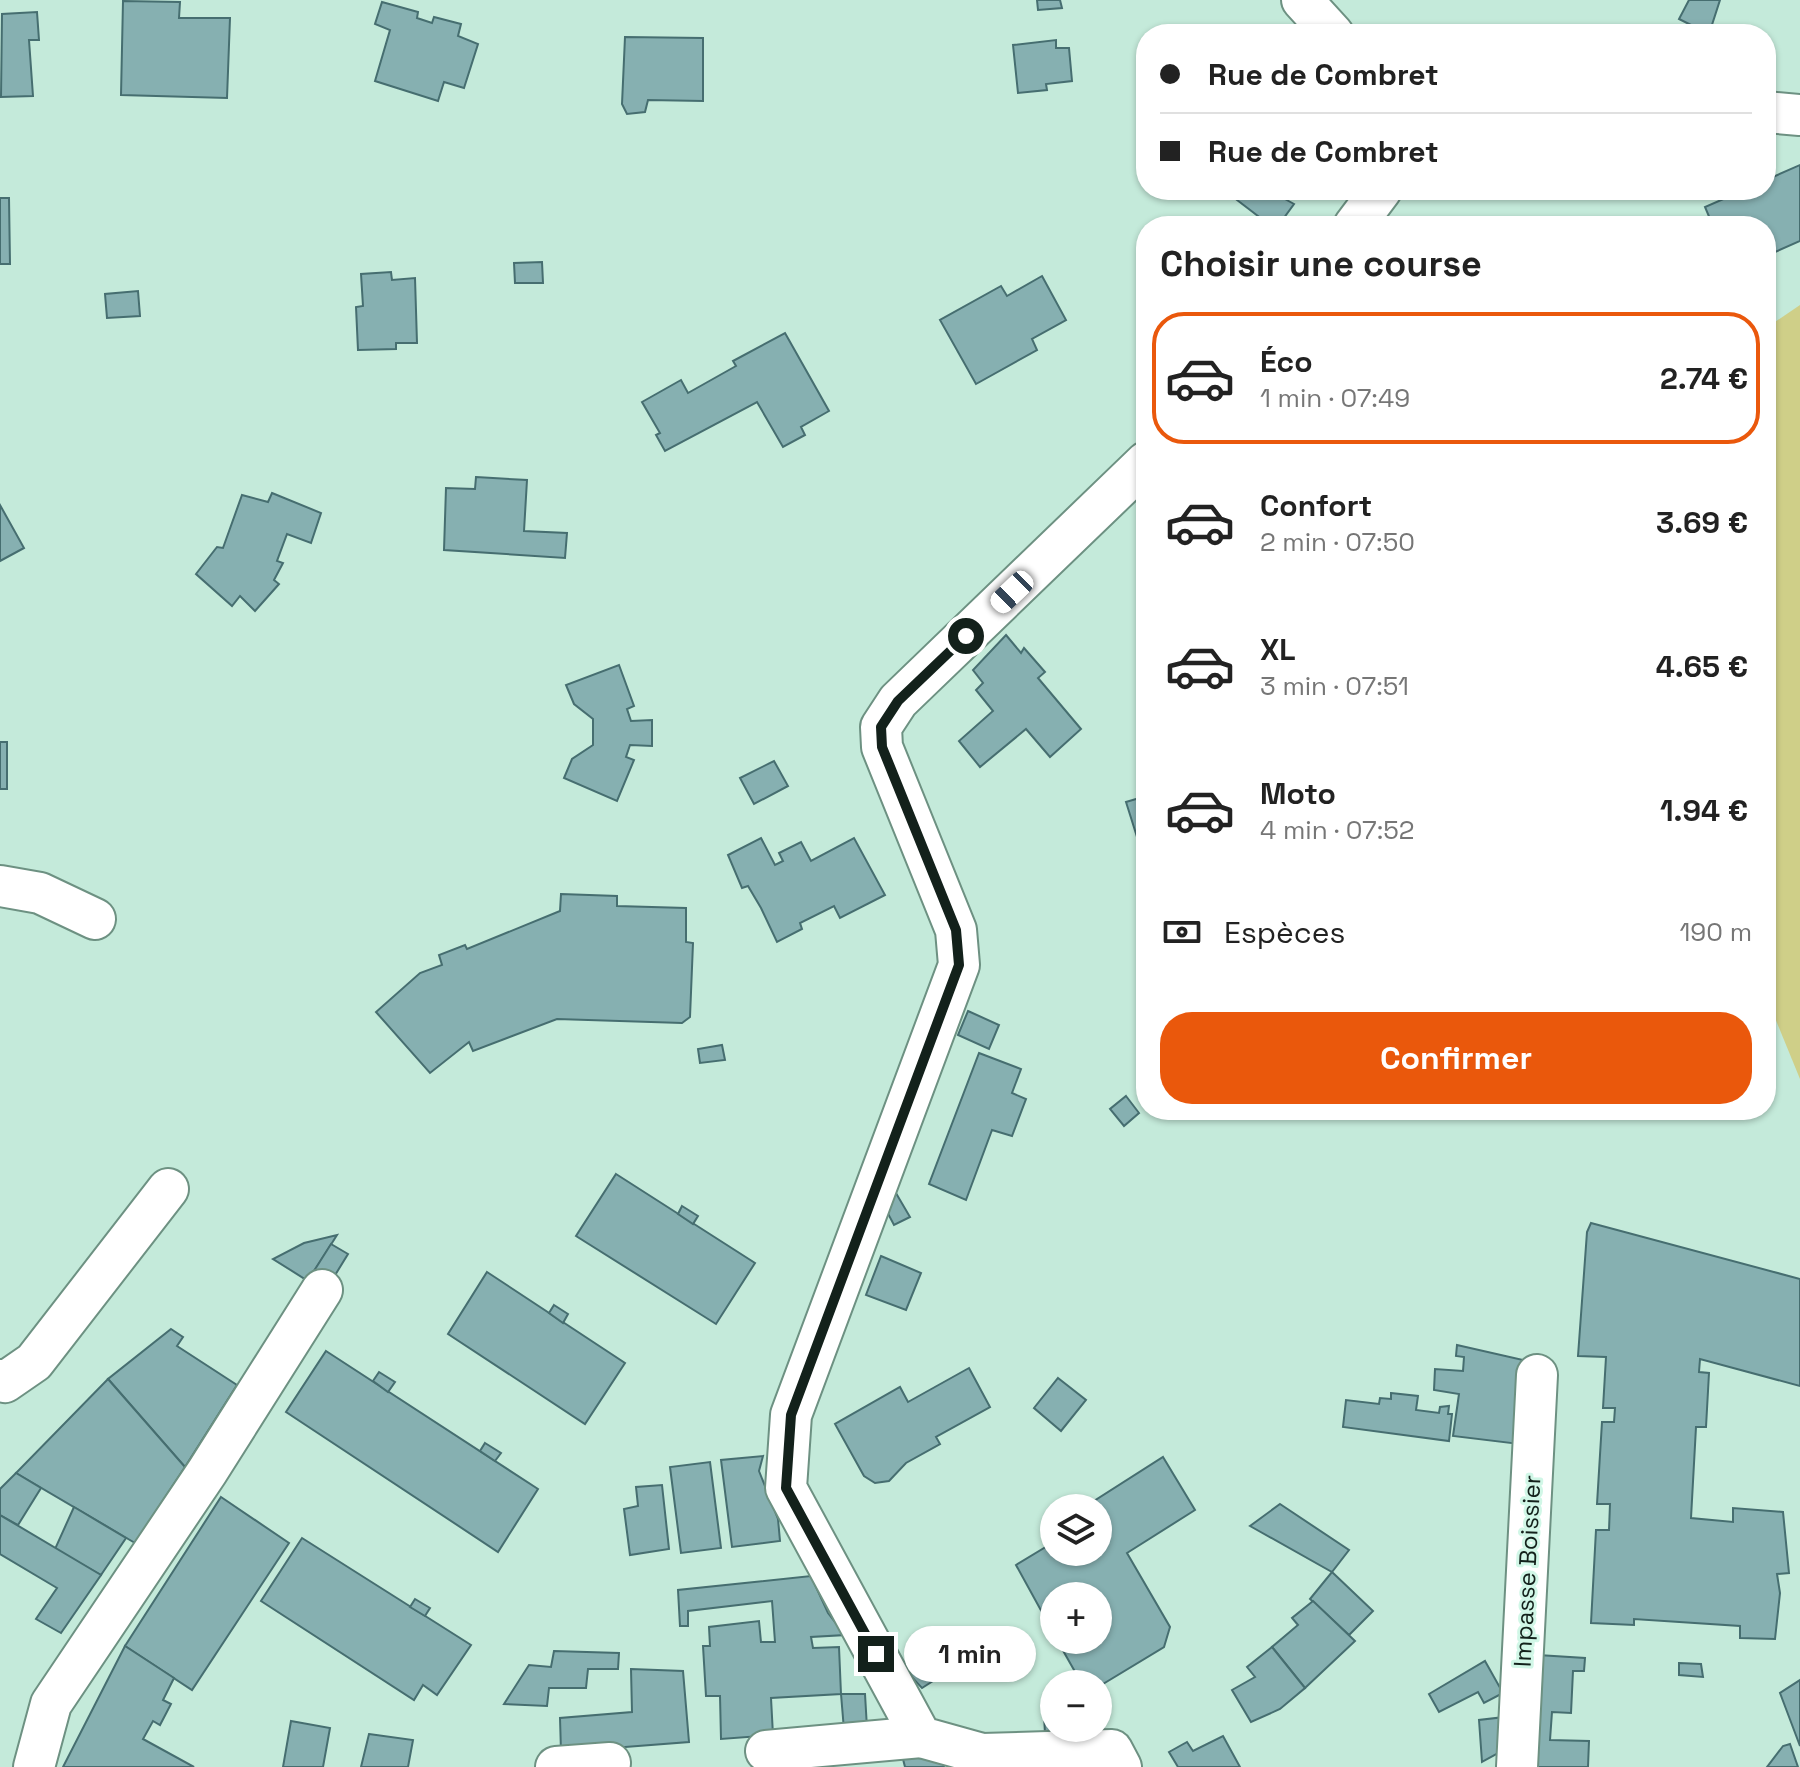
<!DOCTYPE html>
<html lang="fr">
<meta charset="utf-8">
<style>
body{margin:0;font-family:"Space Grotesk",sans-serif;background:#f2f2f2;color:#222;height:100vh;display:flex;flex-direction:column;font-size:30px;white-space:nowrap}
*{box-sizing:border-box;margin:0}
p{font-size:26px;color:#767676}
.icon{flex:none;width:44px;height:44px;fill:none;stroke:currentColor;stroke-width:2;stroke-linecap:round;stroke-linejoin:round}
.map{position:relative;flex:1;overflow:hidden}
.sheet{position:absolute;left:1136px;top:216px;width:640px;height:904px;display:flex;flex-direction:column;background:#fff;border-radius:32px;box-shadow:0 2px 6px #0004}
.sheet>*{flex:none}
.guide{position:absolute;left:1136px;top:24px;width:640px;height:176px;border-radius:32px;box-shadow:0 2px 6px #0004;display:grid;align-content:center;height:176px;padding:0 24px;background:#fff}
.controls{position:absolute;left:1040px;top:1494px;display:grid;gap:16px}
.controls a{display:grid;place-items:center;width:72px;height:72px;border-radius:50%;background:#fff;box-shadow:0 2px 6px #0004;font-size:40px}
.end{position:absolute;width:36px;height:36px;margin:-18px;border:10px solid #13211b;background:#fff;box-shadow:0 0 0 4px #fff}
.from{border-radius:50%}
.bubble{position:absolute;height:56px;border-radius:28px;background:#fff;box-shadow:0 2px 6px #0004;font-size:26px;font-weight:700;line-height:56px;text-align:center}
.car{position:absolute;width:24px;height:48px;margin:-24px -12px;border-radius:10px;box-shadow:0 0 6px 2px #0007;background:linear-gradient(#fff 24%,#345 0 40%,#fff 0 76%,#345 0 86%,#fff 0)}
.guide b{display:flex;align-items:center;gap:28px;height:76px;font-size:30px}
.guide b+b{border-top:2px solid #e0e0e0}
.guide i{width:20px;height:20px;background:#222}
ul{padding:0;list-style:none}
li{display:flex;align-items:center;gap:24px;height:132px;margin:0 16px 12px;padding:0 8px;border:4px solid transparent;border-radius:32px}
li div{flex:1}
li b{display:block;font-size:30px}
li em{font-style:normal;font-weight:700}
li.selected{border-color:#ea580c}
li>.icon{width:72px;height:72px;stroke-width:1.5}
h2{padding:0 24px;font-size:36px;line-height:96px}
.pay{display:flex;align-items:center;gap:20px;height:88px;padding:0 24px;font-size:30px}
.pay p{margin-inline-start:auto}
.button{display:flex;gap:16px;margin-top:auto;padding:16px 24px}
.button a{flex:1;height:92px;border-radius:32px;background:#ea580c;color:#fff;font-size:32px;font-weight:700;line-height:92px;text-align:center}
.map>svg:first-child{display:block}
</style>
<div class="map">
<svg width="1800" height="1767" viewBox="0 0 1800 1767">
<rect width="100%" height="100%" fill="#c4eada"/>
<path fill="#cfcf88" d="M 1800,305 L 1800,1079 L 1766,996 L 1766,328 Z"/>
<g fill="#86b0b1" stroke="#466e70" stroke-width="2">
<path d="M 1037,0 L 1060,0 L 1062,8 L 1038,10 Z"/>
<path d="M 1689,0 L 1720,0 L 1709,34 L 1679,19 Z"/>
<path d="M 123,1 L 180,2 L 179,18 L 230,18 L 227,98 L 121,95 Z"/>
<path d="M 382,2 L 418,12 L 417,18 L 432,23 L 434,17 L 461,24 L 458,36 L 478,44 L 464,88 L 444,82 L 438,101 L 375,81 L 390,30 L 375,24 Z"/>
<path d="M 37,12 L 39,40 L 29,40 L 33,96 L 1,97 L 2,14 Z"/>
<path d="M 625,37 L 703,38 L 703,101 L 648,100 L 645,112 L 627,114 L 622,104 Z"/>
<path d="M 1056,40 L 1056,48 L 1069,48 L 1072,81 L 1046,84 L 1047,90 L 1018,93 L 1013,45 Z"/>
<path d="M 1800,165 L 1800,241 L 1766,256 L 1766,226 L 1713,226 L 1705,207 L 1744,190 L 1766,190 L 1766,180 Z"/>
<path d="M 1224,190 L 1292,190 L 1285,199 L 1294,204 L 1278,226 L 1271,226 Z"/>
<path d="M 0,198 L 9,198 L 10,264 L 0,264 Z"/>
<path d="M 542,262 L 543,283 L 515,283 L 514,263 Z"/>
<path d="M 391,272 L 392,280 L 415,278 L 417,343 L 396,343 L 396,349 L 358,350 L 356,307 L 363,306 L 361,274 Z"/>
<path d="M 1042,276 L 1066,320 L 1032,339 L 1037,350 L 976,384 L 940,320 L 1001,286 L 1007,296 Z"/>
<path d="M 138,291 L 140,316 L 107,318 L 105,294 Z"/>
<path d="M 785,333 L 829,411 L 801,427 L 805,435 L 783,447 L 757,402 L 665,451 L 656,435 L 660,433 L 642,402 L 681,380 L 688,393 L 736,366 L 733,361 Z"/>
<path d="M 476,477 L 527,480 L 524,531 L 567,533 L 565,558 L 444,550 L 446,488 L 475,489 Z"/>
<path d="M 272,493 L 321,513 L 311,543 L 287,534 L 277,561 L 283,563 L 274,580 L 279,584 L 255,611 L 240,596 L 232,606 L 196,574 L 217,547 L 223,548 L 242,495 L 268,502 Z"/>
<path d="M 0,505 L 24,548 L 0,561 Z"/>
<path d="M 1006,635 L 1021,653 L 1024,648 L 1045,672 L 1038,678 L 1081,729 L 1050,757 L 1026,729 L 980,767 L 959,741 L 993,711 L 976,690 L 983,683 L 973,670 Z"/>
<path d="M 619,665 L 634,706 L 627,709 L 631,721 L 652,720 L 652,746 L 630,745 L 626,757 L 634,760 L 617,801 L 564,778 L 572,759 L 593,745 L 593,719 L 574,704 L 566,685 Z"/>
<rect x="0" y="742" width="7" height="47"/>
<path d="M 774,761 L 788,786 L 754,804 L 740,778 Z"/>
<path d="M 1146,796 L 1146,855 L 1143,856 L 1126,802 Z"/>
<path d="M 761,838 L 775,865 L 783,861 L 779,853 L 801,842 L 811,861 L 854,838 L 885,895 L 840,918 L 834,906 L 800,923 L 802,929 L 777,942 L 761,908 L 748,886 L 742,888 L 728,855 Z"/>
<path d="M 561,894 L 617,896 L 617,906 L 686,908 L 686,942 L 693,943 L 690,1017 L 682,1023 L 557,1019 L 473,1051 L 469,1042 L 430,1073 L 376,1012 L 420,973 L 442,965 L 439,955 L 465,945 L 467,949 L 560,911 Z"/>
<path d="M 968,1011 L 999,1025 L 989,1049 L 958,1035 Z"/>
<path d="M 722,1045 L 725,1060 L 700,1063 L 698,1049 Z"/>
<path d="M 979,1053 L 1021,1069 L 1012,1093 L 1026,1099 L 1012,1136 L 992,1130 L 966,1200 L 929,1184 Z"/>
<path d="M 1126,1096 L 1139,1113 L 1124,1126 L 1110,1109 Z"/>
<path d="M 616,1174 L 755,1263 L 716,1324 L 576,1236 Z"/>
<path d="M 893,1188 L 910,1217 L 894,1225 L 885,1208 Z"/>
<path d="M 682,1206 L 698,1216 L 693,1224 L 678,1214 Z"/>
<path d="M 1591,1223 L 1800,1279 L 1800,1386 L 1700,1359 L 1699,1372 L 1709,1373 L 1706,1427 L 1696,1427 L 1691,1518 L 1733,1522 L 1733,1508 L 1783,1512 L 1789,1573 L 1777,1574 L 1780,1593 L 1775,1639 L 1740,1638 L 1740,1626 L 1634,1619 L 1634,1625 L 1591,1623 L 1596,1530 L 1609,1530 L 1610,1504 L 1597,1504 L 1602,1422 L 1614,1422 L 1615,1408 L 1603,1408 L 1606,1357 L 1578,1356 L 1587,1232 Z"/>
<path d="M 337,1235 L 308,1281 L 273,1259 L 304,1243 Z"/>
<path d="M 331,1244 L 348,1254 L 329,1285 L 312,1274 Z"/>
<path d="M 881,1256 L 921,1273 L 906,1310 L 866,1295 Z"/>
<path d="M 487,1272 L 625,1363 L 585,1424 L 448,1334 Z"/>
<path d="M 554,1305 L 568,1314 L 563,1323 L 549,1313 Z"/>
<path d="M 171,1329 L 183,1337 L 177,1346 L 237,1385 L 185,1467 L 108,1379 Z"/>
<path d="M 1457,1345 L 1523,1360 L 1519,1444 L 1453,1436 L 1459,1394 L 1434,1390 L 1435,1369 L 1463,1371 L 1464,1357 L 1456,1356 Z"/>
<path d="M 326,1351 L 538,1489 L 498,1552 L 286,1412 Z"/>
<path d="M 969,1368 L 990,1407 L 936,1437 L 940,1444 L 906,1463 L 889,1481 L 875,1483 L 864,1476 L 835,1424 L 900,1387 L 908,1402 Z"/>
<path d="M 379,1372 L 395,1382 L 388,1392 L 373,1381 Z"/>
<path d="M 1058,1378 L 1086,1400 L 1061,1431 L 1034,1408 Z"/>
<path d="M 108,1379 L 185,1467 L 135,1543 L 16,1473 Z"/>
<path d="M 1391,1393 L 1418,1396 L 1416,1410 L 1439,1413 L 1440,1407 L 1449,1406 L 1448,1414 L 1452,1414 L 1449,1441 L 1343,1427 L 1346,1400 L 1379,1404 L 1380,1398 L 1391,1399 Z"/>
<path d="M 485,1443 L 501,1453 L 495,1461 L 480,1451 Z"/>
<path d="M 763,1456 L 759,1471 L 778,1519 L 780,1541 L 732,1547 L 721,1460 Z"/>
<path d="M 1163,1457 L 1195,1510 L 1127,1553 L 1170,1627 L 1164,1647 L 1098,1687 L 1082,1684 L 1057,1640 L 1098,1640 L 1098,1596 L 1054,1596 L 1054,1634 L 1016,1565 L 1054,1542 L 1054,1552 L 1098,1552 L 1098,1508 L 1083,1508 Z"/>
<path d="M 710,1462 L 721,1548 L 681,1553 L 670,1467 Z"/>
<path d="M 16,1473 L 41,1488 L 18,1525 L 0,1515 L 0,1489 Z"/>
<path d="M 662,1485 L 669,1549 L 630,1555 L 624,1509 L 638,1506 L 636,1487 Z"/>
<path d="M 221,1497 L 289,1543 L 192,1690 L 125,1646 Z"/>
<path d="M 1280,1504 L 1349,1550 L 1332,1572 L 1250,1526 Z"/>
<path d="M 74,1507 L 126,1538 L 101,1575 L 55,1549 Z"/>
<path d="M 0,1515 L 101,1575 L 61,1633 L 36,1619 L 57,1588 L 0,1554 Z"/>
<path d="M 302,1538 L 471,1645 L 437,1695 L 423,1685 L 414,1700 L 261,1601 Z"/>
<path d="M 1332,1572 L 1373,1611 L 1349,1635 L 1310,1599 Z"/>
<path d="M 811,1576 L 828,1613 L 845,1635 L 811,1637 L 813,1648 L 839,1647 L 841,1694 L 771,1698 L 773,1735 L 721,1739 L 720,1696 L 706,1696 L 703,1646 L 710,1646 L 709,1627 L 759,1621 L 761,1642 L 775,1642 L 772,1601 L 688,1611 L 688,1626 L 680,1626 L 678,1590 Z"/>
<path d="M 415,1599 L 430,1608 L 425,1616 L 410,1607 Z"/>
<path d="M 1313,1601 L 1355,1641 L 1305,1688 L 1272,1647 L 1298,1625 L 1292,1618 Z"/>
<path d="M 125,1646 L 174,1678 L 163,1700 L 171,1704 L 160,1725 L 153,1721 L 143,1739 L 194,1767 L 63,1767 Z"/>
<path d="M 947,1647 L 958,1665 L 922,1688 L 907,1672 Z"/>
<path d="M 1272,1647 L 1305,1688 L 1280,1709 L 1251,1722 L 1232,1690 L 1255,1677 L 1247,1667 Z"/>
<path d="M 554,1651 L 619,1653 L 618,1669 L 588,1669 L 586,1688 L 549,1688 L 547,1706 L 504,1704 L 529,1665 L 551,1667 Z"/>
<path d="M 1538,1655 L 1585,1658 L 1584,1671 L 1573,1671 L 1571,1713 L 1552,1712 L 1550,1740 L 1589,1741 L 1588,1767 L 1532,1767 Z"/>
<path d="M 1485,1661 L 1503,1693 L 1484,1703 L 1478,1692 L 1439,1712 L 1429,1694 Z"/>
<path d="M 1679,1663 L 1701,1664 L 1703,1677 L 1679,1675 Z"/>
<path d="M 631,1669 L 683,1671 L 689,1742 L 561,1752 L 560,1718 L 632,1712 Z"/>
<path d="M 1800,1680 L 1800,1746 L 1780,1693 Z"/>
<path d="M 1054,1693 L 1054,1728 L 1081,1728 L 1081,1733 L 1045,1734 L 1044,1714 Z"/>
<path d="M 841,1694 L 865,1694 L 867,1728 L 844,1730 Z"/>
<path d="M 1505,1717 L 1504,1750 L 1482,1762 L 1479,1720 Z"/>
<path d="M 291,1721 L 330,1728 L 323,1767 L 283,1767 Z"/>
<path d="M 369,1734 L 413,1740 L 408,1767 L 361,1767 Z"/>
<path d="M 1223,1736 L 1240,1767 L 1178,1767 L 1169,1752 L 1187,1742 L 1193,1751 Z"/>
<path d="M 1790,1744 L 1798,1767 L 1767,1767 L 1783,1746 Z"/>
<path d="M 941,1755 L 944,1767 L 905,1767 L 903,1759 Z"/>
</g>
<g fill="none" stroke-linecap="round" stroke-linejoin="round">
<g stroke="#6d9182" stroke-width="44">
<g id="minor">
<path d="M 1302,0 L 1333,34"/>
<path d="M 1766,112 L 1800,115"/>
<path d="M 1354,226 L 1381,190"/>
<path d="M 0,886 L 40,893 L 95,919"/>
<path d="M 0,1380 L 5,1382 L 34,1362 L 168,1189"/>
<path d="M 766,1751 L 921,1737"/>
<path d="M 34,1767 L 51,1704 L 207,1472 L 322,1290"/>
<path d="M 556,1767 L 610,1763"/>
<path d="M 1121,1767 L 1112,1750 L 982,1754 L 921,1737 L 786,1488 L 791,1415 L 959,965 L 956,930 L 882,747 L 881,727 L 898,701 L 1146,462"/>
<path d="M 1517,1767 L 1537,1375"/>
</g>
</g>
<use href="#minor" stroke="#fff" stroke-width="40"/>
</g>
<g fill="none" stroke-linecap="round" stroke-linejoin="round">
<path stroke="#13211b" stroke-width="10" d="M 876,1654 L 786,1488 L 791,1415 L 959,965 L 956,930 L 882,747 L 881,727 L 898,701 L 966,636"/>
</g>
<g text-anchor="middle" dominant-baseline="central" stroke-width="6" stroke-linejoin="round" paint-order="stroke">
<g font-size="24" fill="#13211b" stroke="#d1f7e7">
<text transform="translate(1527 1571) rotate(-87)">Impasse Boissier</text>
</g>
</g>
</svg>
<div class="controls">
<a><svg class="icon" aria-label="layers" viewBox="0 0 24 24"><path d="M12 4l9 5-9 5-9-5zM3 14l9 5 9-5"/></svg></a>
<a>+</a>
<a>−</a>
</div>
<i class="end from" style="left:966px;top:636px"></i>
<i class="end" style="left:876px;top:1654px"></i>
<div class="bubble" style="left:904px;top:1626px;width:132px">1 min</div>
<i class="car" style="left:1012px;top:592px;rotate:226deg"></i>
<div class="guide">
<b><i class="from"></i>Rue de Combret</b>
<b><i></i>Rue de Combret</b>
</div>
<section class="sheet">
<h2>Choisir une course</h2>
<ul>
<li class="selected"><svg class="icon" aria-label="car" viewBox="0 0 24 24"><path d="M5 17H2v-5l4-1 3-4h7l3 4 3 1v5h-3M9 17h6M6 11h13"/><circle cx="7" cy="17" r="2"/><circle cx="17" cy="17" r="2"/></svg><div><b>Éco</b><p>1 min · 07:49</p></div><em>2.74 €</em></li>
<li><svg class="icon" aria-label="car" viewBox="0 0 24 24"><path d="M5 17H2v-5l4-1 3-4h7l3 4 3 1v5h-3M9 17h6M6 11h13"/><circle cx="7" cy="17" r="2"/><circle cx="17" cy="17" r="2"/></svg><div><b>Confort</b><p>2 min · 07:50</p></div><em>3.69 €</em></li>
<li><svg class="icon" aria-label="car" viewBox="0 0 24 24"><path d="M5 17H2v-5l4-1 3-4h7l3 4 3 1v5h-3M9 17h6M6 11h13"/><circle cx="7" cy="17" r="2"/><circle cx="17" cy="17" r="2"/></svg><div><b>XL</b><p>3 min · 07:51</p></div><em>4.65 €</em></li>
<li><svg class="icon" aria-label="car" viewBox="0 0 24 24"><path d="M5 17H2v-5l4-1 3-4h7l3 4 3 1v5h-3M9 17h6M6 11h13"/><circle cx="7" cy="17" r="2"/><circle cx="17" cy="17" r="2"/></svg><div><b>Moto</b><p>4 min · 07:52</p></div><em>1.94 €</em></li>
</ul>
<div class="pay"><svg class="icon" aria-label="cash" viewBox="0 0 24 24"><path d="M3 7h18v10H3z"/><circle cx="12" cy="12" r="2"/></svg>Espèces<p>190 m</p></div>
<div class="button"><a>Confirmer</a></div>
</section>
</div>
